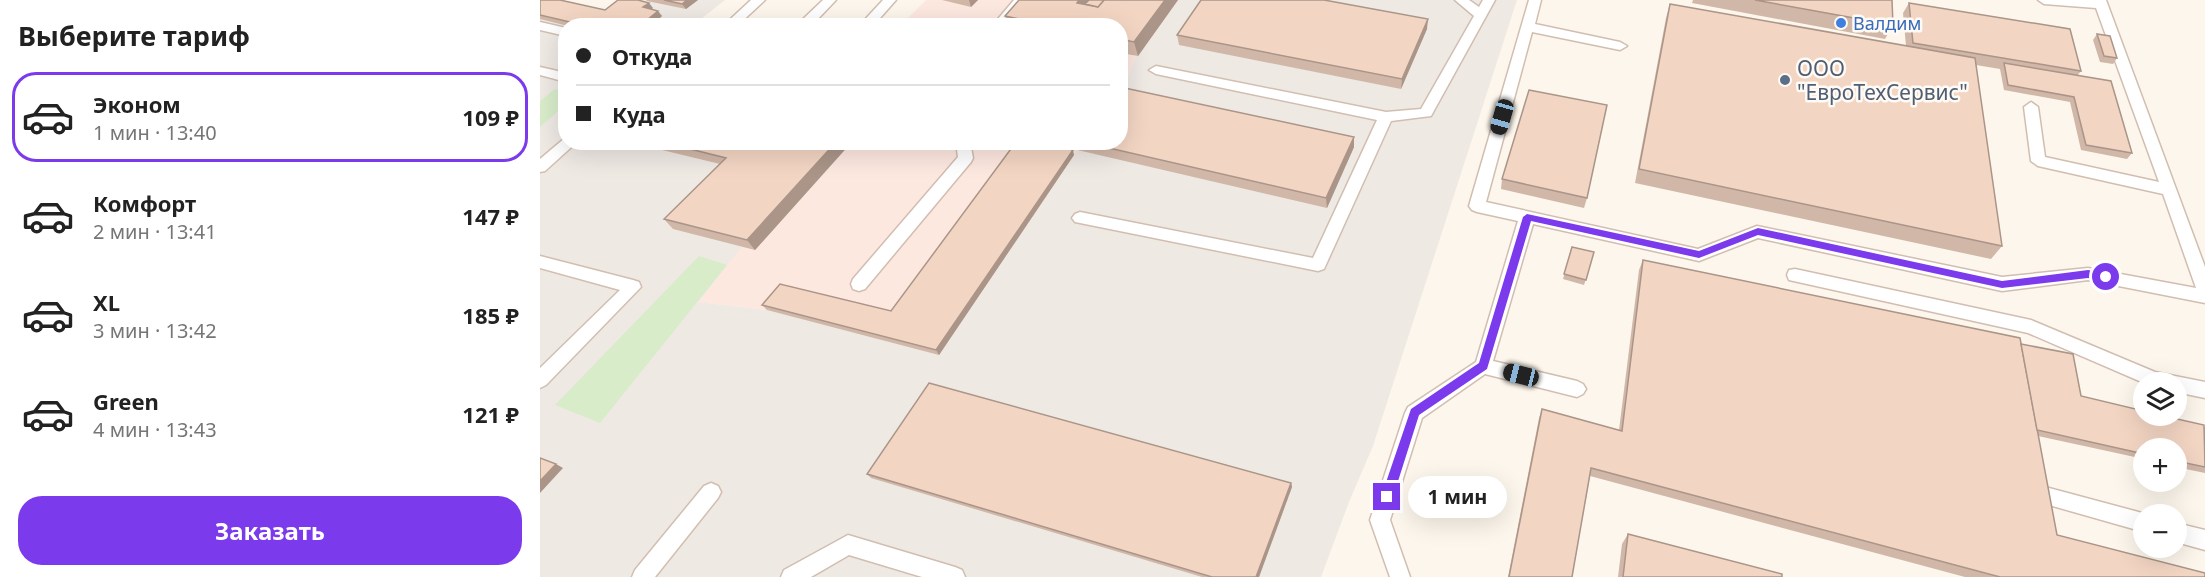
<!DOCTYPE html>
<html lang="ru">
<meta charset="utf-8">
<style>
body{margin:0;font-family:"Noto Sans",sans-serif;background:#f2f2f2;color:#222;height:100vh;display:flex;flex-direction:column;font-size:22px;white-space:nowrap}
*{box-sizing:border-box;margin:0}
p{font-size:20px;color:#767676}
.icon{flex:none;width:33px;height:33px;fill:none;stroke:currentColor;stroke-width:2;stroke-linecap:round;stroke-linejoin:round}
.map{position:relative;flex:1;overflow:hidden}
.panel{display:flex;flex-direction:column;background:#fff;width:540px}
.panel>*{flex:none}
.top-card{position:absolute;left:18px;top:18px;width:570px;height:132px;border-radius:24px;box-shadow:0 6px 24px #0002;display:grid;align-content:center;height:132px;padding:0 18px;background:#fff}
.fabs{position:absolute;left:1593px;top:372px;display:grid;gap:12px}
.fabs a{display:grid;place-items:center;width:54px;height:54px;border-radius:50%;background:#fff;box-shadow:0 6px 24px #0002;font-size:30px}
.end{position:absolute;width:27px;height:27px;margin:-14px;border:8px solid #7c3aed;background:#fff;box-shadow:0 0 0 3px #fff}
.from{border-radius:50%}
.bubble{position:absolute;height:42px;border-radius:21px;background:#fff;box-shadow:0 6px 24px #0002;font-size:20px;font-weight:700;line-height:42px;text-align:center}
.car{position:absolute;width:18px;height:36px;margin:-18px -9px;border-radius:8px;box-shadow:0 0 4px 2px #0007;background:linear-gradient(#222 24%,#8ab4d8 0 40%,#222 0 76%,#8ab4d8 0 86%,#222 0)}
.top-card b{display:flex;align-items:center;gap:21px;height:57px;font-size:22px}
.top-card b+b{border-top:2px solid #e0e0e0}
.top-card i{width:15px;height:15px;background:#222}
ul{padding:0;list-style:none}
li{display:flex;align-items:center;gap:18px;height:90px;margin:0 12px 9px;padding:0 6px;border:3px solid transparent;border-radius:24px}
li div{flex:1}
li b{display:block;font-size:22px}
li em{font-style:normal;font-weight:700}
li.active{border-color:#7c3aed}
li>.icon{width:54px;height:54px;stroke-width:1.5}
h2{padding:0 18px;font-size:27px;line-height:72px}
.cta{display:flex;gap:12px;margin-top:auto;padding:12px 18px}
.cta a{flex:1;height:69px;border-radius:24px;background:#7c3aed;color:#fff;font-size:24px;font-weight:700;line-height:69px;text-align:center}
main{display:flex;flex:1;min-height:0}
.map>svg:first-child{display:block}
</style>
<main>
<section class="panel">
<h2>Выберите тариф</h2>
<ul>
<li class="active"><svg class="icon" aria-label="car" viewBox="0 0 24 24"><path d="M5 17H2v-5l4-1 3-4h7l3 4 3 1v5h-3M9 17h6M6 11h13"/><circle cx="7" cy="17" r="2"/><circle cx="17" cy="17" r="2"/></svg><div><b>Эконом</b><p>1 мин · 13:40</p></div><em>109 ₽</em></li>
<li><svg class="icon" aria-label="car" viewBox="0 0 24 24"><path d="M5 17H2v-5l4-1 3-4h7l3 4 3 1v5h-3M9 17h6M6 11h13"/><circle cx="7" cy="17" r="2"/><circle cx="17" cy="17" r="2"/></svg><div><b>Комфорт</b><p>2 мин · 13:41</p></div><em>147 ₽</em></li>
<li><svg class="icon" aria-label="car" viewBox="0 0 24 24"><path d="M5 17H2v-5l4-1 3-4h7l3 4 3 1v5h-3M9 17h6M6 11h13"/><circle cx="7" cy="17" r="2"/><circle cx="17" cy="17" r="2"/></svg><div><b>XL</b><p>3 мин · 13:42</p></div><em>185 ₽</em></li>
<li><svg class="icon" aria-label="car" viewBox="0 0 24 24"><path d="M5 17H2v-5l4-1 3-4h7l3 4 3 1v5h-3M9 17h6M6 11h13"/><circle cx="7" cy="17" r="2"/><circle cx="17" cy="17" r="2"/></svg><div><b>Green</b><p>4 мин · 13:43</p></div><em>121 ₽</em></li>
</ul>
<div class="cta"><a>Заказать</a></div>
</section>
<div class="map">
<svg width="1665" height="577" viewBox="0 0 1665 577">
<rect width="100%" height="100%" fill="#fdf6ec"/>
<g fill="#fde8e0">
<path d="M 386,0 L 496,0 L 474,25 L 360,26 Z"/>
<path d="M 581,53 L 598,56 L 581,92 Z"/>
<path d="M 312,143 L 545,143 L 399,355 L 227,310 L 157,302 L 202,247 Z"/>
</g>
<path fill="#efe9e4" d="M 0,0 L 69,15 L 90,0 L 185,0 L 161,19 L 175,24 L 173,25 L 26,26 L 26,142 L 312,143 L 215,250 L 202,247 L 158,302 L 227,310 L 399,354 L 534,155 L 539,151 L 580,142 L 581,92 L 597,56 L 580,26 L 496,0 L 977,0 L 833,446 L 809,502 L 781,577 L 0,577 Z"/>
<g fill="#d8ecc9">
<path d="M 15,89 L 25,91 C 26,108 12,116 0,127 L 0,101 Z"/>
<path d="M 159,256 L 187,265 L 60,423 L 15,405 Z"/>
</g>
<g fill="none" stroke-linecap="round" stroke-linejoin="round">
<g stroke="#d1beb0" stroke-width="3">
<g id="service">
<path d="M 211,0 L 225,0 L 197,26 L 183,26 Z"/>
<path d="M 283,0 L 296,0 L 276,21 L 287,26 L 262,26 L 262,20 Z"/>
<path d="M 343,0 L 356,0 L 333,26 L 319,26 Z"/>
<path d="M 474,0 L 487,0 L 465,26 L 452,26 Z"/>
<path d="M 915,0 L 929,0 L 939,7 L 943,0 L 955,0 L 891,116 L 851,121 L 784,269 L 778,271 L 535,222 L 532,218 L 535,214 L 540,212 L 773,258 L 837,120 L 616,74 L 609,70 L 616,66 L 846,112 L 881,109 L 934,16 Z"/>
<path d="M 989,0 L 1001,0 L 995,24 L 1080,42 L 1087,46 L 1080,50 L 992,32 L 946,202 L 1158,249 L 1217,226 L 1462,277 L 1548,268 L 1656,288 L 1623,194 L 1498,166 L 1491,161 L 1484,107 L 1491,102 L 1498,107 L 1505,157 L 1619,182 L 1556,8 L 1504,4 L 1498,0 L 1566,0 L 1665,267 L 1665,303 L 1548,280 L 1462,291 L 1218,238 L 1159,261 L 993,224 L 953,361 L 1037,381 L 1043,384 L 1046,389 L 1043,394 L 1037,397 L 945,374 L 882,418 L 850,520 L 870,577 L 850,577 L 830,520 L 865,413 L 868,407 L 936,362 L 978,221 L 937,212 L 932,210 L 929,206 Z"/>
<path d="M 0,22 L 26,28 L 26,36 L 0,30 Z"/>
<path d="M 0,67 L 26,73 L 26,82 L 0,75 Z"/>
<path d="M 25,138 L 26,142 L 37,142 L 5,171 L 0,172 L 0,159 Z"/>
<path d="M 416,142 L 430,142 L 433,158 L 431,162 L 325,289 L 319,291 L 313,289 L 311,284 L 313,279 L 418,157 Z"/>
<path d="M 0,256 L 93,280 L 99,282 L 101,287 L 6,385 L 0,388 L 0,368 L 80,290 L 0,268 Z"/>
<path d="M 1255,269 L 1491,320 L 1615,372 L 1665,382 L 1665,398 L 1636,392 L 1636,382 L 1604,383 L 1488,333 L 1249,280 L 1247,275 L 1249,270 Z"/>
<path d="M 171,483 L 178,486 L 181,492 L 178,498 L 115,577 L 92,577 L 95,570 L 164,486 Z"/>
<path d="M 1509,488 L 1606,514 L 1604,514 L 1604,532 L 1502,503 L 1499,497 L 1502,491 Z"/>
<path d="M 1636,523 L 1665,530 L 1665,550 L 1636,542 Z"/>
<path d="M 308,535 L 415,567 L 422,570 L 425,577 L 382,577 L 309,555 L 271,577 L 241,577 L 244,570 Z"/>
</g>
</g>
<use href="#service" fill="#fff" fill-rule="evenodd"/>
</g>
<g fill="#d1b7a8">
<path d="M 0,0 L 65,10 L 113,8 L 111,9 L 122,16 L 116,22 L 132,26 L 28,26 L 0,19 Z"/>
<path d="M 106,0 L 158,0 L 146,9 L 107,1 Z"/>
<path d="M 402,0 L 438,0 L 431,7 Z"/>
<path d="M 638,0 L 598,56 L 580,53 L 580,26 L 468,26 L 465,16 Z"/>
<path d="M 1153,0 L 1352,0 L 1353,25 L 1345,39 L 1152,3 Z"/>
<path d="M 1369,3 L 1541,71 L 1537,76 L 1592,153 L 1587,159 L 1541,150 L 1530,102 L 1464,90 L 1460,69 L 1436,65 L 1462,246 L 1451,259 L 1095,183 L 1126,18 L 1130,4 L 1366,46 L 1363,13 Z"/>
<path d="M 887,29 L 861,89 L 639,45 L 637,35 Z"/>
<path d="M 1557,34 L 1577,58 L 1573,64 L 1560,62 L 1553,40 Z"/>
<path d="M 89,142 L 343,142 L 336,150 L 310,144 L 215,250 L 133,229 L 124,219 L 180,164 Z"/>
<path d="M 503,142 L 580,142 L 814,147 L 787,208 Z"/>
<path d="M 534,155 L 399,355 L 227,310 L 222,305 L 351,311 Z"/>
<path d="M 962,179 L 1047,198 L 1044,208 L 961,189 Z"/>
<path d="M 1032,247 L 1054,252 L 1044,285 L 1023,279 Z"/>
<path d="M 1103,260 L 1481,344 L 1541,396 L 1665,427 L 1665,473 L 1636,467 L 1636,448 L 1604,448 L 1604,459 L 1498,436 L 1517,535 L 1665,577 L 1425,577 L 1050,476 L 1032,577 L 968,577 L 999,418 L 1002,409 L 1079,430 L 1099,270 Z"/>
<path d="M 327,474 L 751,483 L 752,487 L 719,577 L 662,577 L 331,478 Z"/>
<path d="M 1088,534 L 1242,577 L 1078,577 L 1082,544 Z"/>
</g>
<g fill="#aa9588">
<path d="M 147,0 L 158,0 L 146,9 L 142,4 Z"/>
<path d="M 429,0 L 438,0 L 431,7 Z"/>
<path d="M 539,0 L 554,0 L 541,17 L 537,3 Z"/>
<path d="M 625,0 L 638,0 L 598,56 L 594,42 Z"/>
<path d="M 109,3 L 113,8 L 107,13 L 103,7 Z"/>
<path d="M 118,11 L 122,16 L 111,25 L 107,20 Z"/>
<path d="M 888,19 L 887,29 L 861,89 L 862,79 Z"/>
<path d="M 814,137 L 814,147 L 787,208 L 786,198 Z"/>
<path d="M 296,142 L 309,142 L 310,144 L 215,250 L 207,240 Z"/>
<path d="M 335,142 L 343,142 L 336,150 L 333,144 Z"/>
<path d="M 533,150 L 534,155 L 399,355 L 396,350 Z"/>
<path d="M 16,464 L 23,468 L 0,493 L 0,481 Z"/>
<path d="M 751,483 L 752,487 L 719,577 L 716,577 Z"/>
</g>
<g fill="#f3d5c3" stroke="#aa9588" stroke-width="1.5">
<path d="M 0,0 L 20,0 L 65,10 L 78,0 L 98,0 L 109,3 L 103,7 L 118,11 L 107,20 L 132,26 L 47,26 L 0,15 Z"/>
<path d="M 124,0 L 147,0 L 142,4 Z"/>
<path d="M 479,0 L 539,0 L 537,3 L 558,7 L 564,0 L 625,0 L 594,42 L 580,39 L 580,26 L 511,26 L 465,16 Z"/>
<path d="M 549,0 L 564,0 L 558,7 L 545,4 Z"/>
<path d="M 661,0 L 784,0 L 888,19 L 862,79 L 637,35 Z"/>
<path d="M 1215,0 L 1352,0 L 1353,25 Z"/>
<path d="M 1369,3 L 1530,29 L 1541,71 L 1373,43 Z"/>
<path d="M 1130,4 L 1435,58 L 1462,246 L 1099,169 Z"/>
<path d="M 1557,34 L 1570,36 L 1577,58 L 1564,56 Z"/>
<path d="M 1464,63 L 1571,81 L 1592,153 L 1546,145 L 1534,97 L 1468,85 Z"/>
<path d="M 580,87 L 814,137 L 786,198 L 543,142 L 580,142 Z"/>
<path d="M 989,90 L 1067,105 L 1047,198 L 962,179 Z"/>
<path d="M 122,142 L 296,142 L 207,240 L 124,219 L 186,158 Z"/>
<path d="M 476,142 L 497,142 L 533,150 L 396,350 L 222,305 L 240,284 L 351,311 Z"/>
<path d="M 1032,247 L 1054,252 L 1046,280 L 1024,274 Z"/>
<path d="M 1103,260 L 1480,338 L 1517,535 L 1665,573 L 1665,577 L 1460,577 L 1051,468 L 1032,577 L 969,577 L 1002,409 L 1082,431 Z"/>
<path d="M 1481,344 L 1533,354 L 1541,396 L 1604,411 L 1604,416 L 1624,416 L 1664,425 L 1665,467 L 1636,461 L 1636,448 L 1604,448 L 1604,454 L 1497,430 Z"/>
<path d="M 389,383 L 751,483 L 716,577 L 672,577 L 327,474 Z"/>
<path d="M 0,458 L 16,464 L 0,481 Z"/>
<path d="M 1088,534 L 1242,574 L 1242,577 L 1083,577 Z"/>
</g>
<path fill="#7c3aed" d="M 987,214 L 1159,251 L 1218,228 L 1462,281 L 1548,270 L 1566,273 L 1571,277 L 1566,281 L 1548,278 L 1462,288 L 1218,235 L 1159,258 L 991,221 L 947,369 L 879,415 L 853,497 L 851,501 L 843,501 L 841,497 L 871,409 L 939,363 L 983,217 Z"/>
<circle fill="#3f7fe0" stroke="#fffaf3" stroke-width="2" cx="1301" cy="23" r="6"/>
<circle fill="#5c6f8a" stroke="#fffaf3" stroke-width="2" cx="1245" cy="80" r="6"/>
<g text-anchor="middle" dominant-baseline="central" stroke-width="5" stroke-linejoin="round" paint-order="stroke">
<g font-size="18" fill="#366cbe" stroke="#fffaf3" text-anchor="start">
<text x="1313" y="23">Валдим</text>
</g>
<g font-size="21" fill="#4e5e75" stroke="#fffaf3" text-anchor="start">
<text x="1257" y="68">ООО<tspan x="1257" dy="24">"ЕвроТехСервис"</tspan></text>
</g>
</g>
</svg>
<div class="fabs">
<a><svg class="icon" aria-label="layers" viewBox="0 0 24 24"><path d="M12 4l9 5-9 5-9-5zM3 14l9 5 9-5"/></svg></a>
<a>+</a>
<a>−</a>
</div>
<i class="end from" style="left:1566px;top:277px"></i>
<i class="end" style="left:847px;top:497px"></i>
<div class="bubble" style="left:868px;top:476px;width:99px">1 мин</div>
<i class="car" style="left:962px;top:117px;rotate:196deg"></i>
<i class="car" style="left:981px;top:375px;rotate:284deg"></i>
<div class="top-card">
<b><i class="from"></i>Откуда</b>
<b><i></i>Куда</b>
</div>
</div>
</main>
